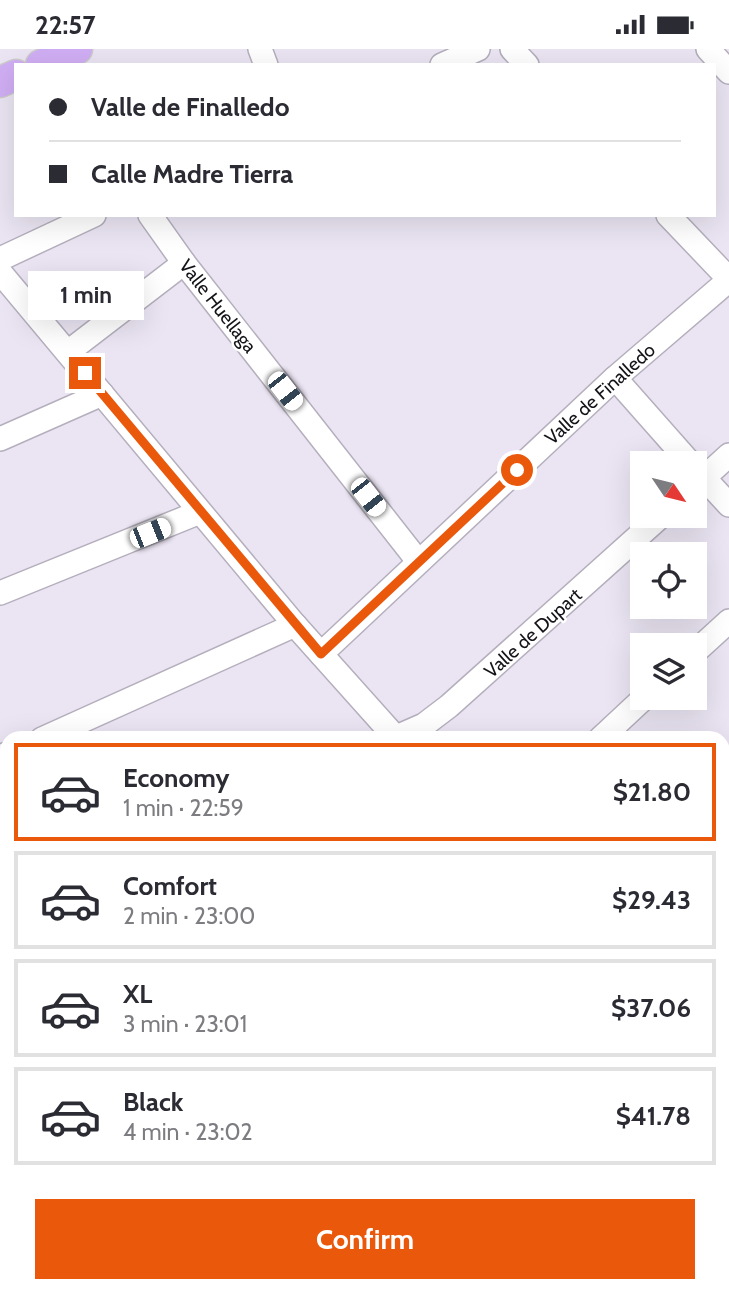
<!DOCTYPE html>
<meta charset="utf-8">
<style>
body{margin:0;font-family:Cabin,sans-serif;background:#f7f7f7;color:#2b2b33;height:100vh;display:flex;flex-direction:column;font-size:26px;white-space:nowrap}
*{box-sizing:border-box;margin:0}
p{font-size:23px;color:#7c7c81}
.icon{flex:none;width:38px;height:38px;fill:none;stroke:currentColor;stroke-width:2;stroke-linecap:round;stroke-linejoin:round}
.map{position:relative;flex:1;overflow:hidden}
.drawer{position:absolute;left:0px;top:682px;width:730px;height:562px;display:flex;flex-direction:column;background:#fff;border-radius:21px 21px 0 0;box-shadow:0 7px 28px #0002}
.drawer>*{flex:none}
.hud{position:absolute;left:14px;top:14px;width:702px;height:154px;border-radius:0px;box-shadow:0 7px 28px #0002;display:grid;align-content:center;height:154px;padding:0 35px;background:#fff}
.needle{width:46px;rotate:125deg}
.tools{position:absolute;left:630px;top:402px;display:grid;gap:14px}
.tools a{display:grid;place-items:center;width:77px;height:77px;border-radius:0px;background:#fff;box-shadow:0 7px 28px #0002;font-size:35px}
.end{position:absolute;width:32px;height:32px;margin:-16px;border:9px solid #ea580c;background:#fff;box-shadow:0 0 0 4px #fff}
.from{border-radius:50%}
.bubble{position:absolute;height:49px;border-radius:0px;background:#fff;box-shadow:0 7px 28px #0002;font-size:23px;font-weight:700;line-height:49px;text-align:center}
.car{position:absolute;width:21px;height:42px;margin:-21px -10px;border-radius:9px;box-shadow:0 0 5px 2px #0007;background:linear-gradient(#fff 24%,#345 0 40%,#fff 0 76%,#345 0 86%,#fff 0)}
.hud b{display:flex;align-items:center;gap:24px;height:66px;font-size:26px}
.hud b+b{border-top:2px solid #e1e1e2}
.hud i{width:18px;height:18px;background:#2b2b33}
ul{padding:12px 0 0;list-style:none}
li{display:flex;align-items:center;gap:21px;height:98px;margin:0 14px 10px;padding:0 21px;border:4px solid #e1e1e2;border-radius:0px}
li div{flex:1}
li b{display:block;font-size:26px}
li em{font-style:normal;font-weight:700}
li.active{border-color:#ea580c}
li>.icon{width:63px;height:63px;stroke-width:1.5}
.primary-button{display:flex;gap:14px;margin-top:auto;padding:14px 35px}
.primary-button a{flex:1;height:80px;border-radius:0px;background:#ea580c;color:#fff;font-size:28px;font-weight:700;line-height:80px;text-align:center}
.status{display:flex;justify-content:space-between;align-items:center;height:49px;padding:0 35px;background:#fff;direction:ltr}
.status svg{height:19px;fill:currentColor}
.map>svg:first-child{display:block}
</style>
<div class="status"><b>22:57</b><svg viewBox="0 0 49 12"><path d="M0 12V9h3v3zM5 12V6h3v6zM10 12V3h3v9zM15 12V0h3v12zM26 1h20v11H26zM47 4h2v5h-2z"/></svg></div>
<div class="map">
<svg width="729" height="1244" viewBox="0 0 729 1244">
<rect width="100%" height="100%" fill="#ebe5f3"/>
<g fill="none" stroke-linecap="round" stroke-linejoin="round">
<g stroke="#b5afbd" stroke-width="26">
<g id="minor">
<path d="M 260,0 L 266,16"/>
<path d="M 512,0 L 527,16"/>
<path d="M 708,0 L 729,23"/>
<path d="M 442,16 L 478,0"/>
<path d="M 150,166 L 184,214 L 418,512"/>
<path d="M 668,166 L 729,230"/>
<path d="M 0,210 L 94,166"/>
<path d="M 0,223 L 295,576 L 397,690"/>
<path d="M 68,303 L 184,214"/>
<path d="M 615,329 L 691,415"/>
<path d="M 0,390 L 102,345"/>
<path d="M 695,419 L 729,456"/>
<path d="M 695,437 L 729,406"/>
<path d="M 0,544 L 200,463"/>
<path d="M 695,603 L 729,572"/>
<path d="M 321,605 L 615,329 L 729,231"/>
<path d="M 42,690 L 295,576"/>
<path d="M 392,690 L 424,676 L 449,657 L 661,467"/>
<path d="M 600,690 L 644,649"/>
<path d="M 0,708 L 7,705"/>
<path d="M 723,747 L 729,742"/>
<path d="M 0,866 L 7,863"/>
<path d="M 723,917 L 729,912"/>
<path d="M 0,979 L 7,988"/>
<path d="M 0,1029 L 7,1025"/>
<path d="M 723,1075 L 729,1082"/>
<path d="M 723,1154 L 729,1151"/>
<path d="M 0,1179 L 7,1176"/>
<path d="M 315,1237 L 318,1244"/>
<path d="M 198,1244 L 214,1237"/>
<path d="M 524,1244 L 539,1237"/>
</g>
</g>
<g stroke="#cccbcc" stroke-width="33">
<g id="major">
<path d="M 41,16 L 77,0"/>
<path d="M 0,33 L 16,26"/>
</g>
</g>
<use href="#minor" stroke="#fff" stroke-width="23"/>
<use href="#major" stroke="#d0aef4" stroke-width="30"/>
</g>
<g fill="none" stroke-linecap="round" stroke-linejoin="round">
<path stroke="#ea580c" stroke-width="9" d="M 85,324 L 321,605 L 517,421"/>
</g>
<g text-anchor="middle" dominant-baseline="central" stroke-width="5" stroke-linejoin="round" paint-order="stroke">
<g font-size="19" fill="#151318" stroke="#fff">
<text transform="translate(218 257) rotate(52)">Valle Huellaga</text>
<text transform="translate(600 345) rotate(-42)">Valle de Finalledo</text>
<text transform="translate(533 584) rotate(-42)">Valle de Dupart</text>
</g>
</g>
</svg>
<div class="tools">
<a><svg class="needle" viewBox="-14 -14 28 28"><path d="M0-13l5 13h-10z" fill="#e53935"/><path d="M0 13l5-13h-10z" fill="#7c7c81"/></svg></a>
<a><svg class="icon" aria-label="locate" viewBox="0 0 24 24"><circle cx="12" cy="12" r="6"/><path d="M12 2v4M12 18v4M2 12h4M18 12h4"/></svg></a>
<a><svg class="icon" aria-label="layers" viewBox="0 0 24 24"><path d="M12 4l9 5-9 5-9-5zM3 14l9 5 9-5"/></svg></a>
</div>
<i class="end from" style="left:517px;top:421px"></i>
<i class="end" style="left:85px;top:324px"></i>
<div class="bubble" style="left:28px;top:222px;width:116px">1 min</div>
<i class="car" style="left:285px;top:342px;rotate:142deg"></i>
<i class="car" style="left:368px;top:448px;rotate:142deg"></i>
<i class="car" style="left:150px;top:484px;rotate:68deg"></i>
<div class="hud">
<b><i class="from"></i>Valle de Finalledo</b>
<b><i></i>Calle Madre Tierra</b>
</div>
<section class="drawer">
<ul>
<li class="active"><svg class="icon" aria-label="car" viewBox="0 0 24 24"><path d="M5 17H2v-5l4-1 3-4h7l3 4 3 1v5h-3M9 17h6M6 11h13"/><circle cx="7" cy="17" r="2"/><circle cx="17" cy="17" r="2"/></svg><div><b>Economy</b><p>1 min · 22:59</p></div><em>$21.80</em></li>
<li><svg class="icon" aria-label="car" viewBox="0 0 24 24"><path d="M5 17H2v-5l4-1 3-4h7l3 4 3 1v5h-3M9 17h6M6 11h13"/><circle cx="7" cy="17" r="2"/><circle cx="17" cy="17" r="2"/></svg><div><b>Comfort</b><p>2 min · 23:00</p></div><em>$29.43</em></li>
<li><svg class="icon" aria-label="car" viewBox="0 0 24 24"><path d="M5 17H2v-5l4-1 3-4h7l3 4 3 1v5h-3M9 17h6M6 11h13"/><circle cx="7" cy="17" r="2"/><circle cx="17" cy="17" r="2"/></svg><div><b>XL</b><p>3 min · 23:01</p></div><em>$37.06</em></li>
<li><svg class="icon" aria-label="car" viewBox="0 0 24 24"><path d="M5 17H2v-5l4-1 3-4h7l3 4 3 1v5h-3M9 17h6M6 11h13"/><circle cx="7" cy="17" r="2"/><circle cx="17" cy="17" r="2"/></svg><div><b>Black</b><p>4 min · 23:02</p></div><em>$41.78</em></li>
</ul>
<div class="primary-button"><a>Confirm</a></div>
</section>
</div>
